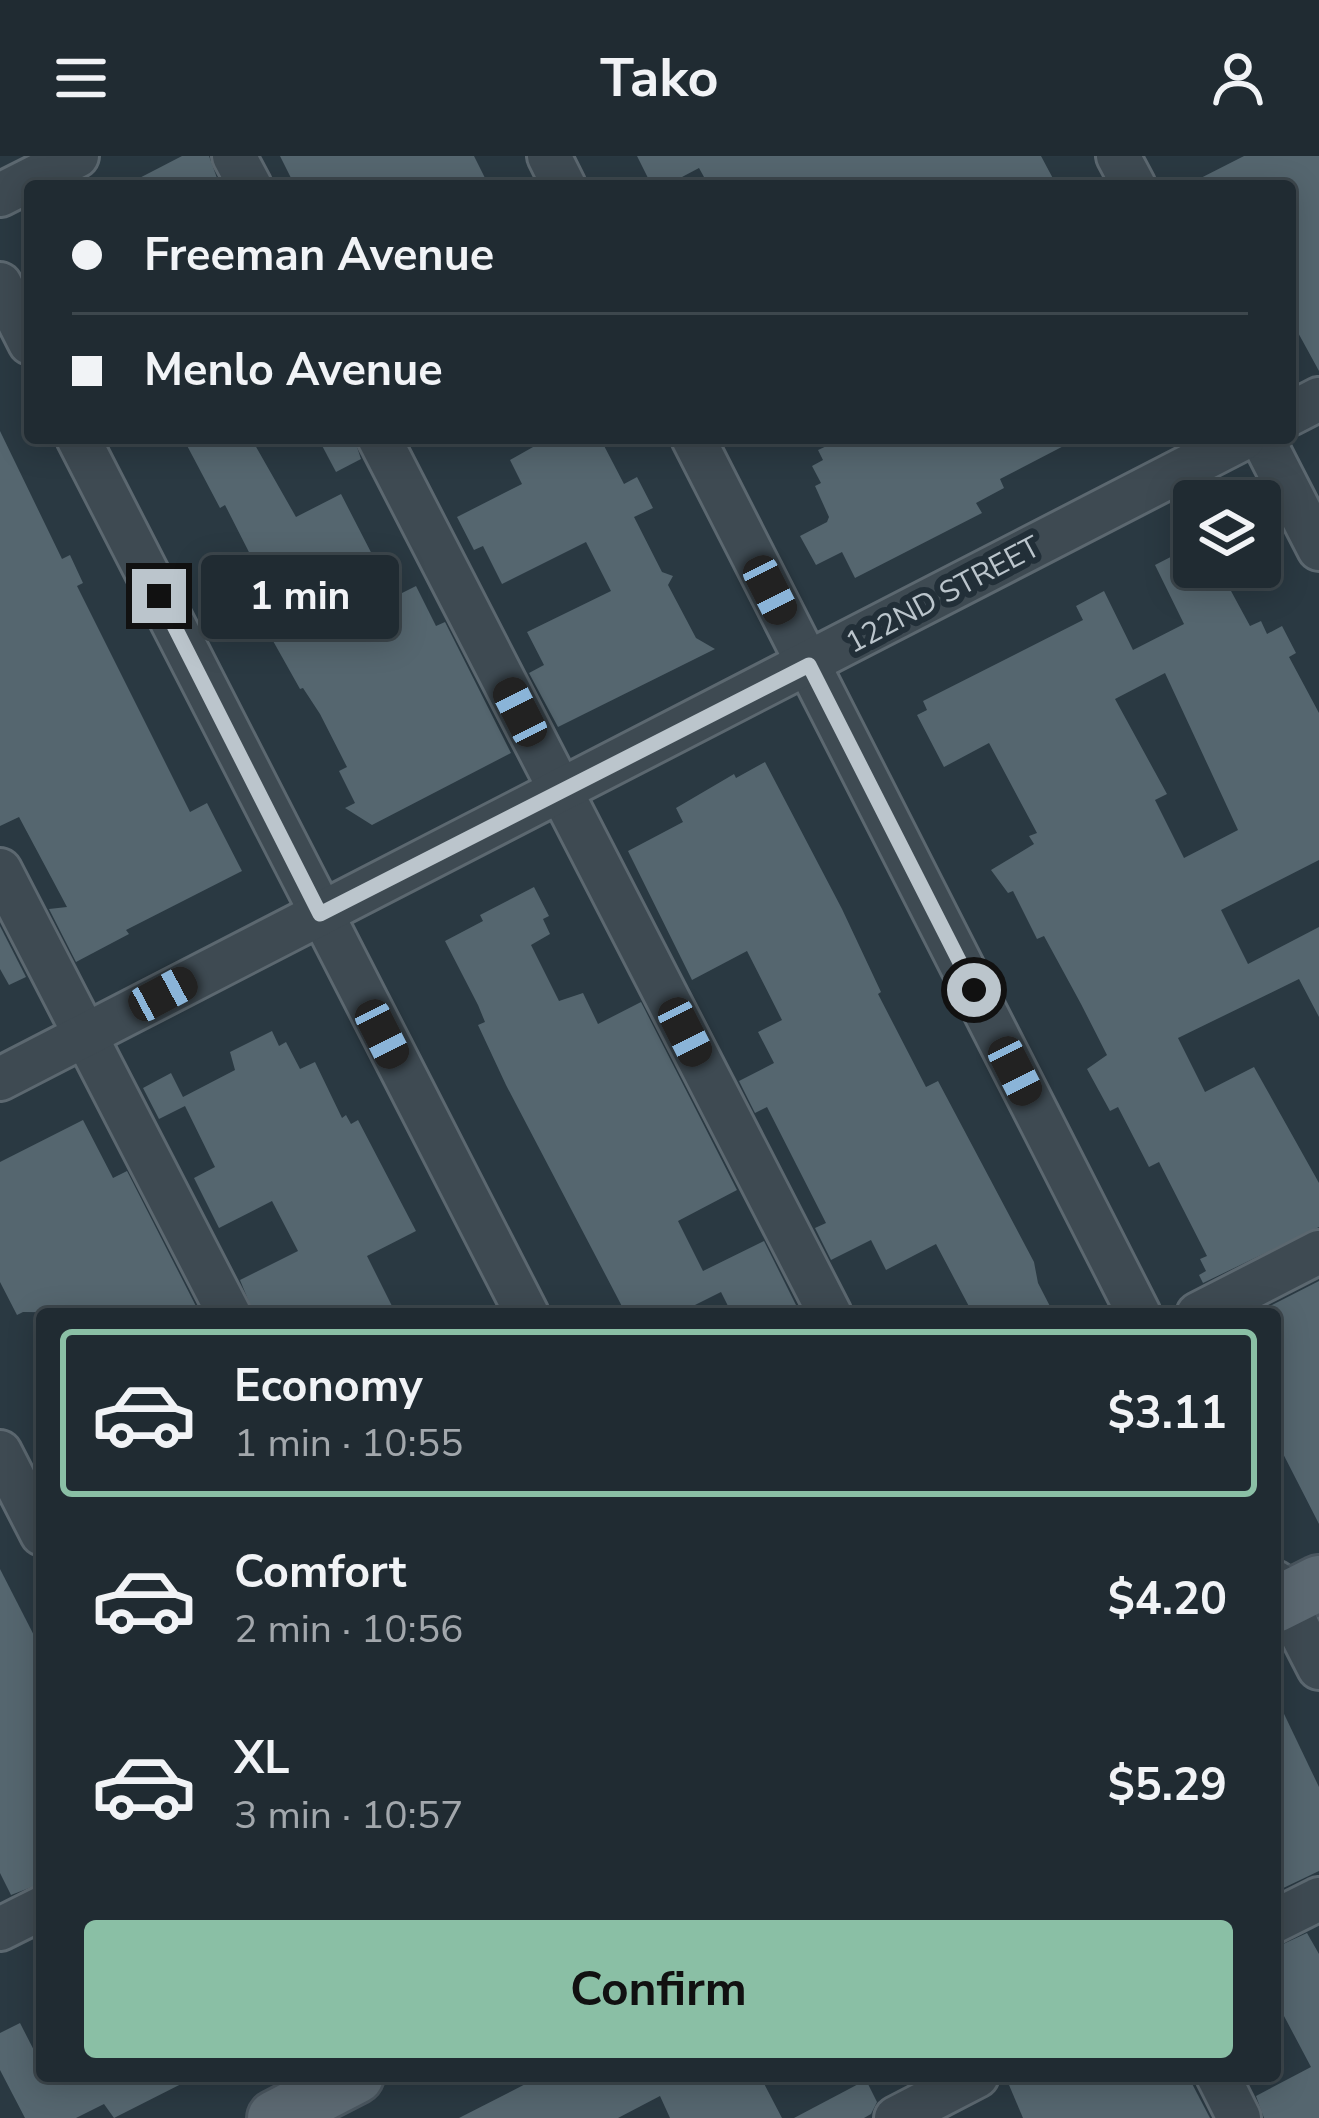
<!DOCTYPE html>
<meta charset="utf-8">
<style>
body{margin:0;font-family:"Nunito Sans",sans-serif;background:#28333a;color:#f1f3f6;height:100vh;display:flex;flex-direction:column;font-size:45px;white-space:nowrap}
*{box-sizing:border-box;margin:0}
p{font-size:39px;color:#a2a7ac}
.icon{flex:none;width:66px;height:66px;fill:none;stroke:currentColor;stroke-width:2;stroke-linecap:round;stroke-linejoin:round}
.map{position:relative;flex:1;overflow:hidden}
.panel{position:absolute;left:36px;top:1152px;width:1245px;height:774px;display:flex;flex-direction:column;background:#202b32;border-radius:12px;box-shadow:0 6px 30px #0003,0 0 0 3px #3d474d}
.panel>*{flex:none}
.hud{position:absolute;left:24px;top:24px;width:1272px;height:264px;border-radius:12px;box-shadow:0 6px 30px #0003,0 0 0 3px #3d474d;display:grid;align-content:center;height:264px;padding:0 48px;background:#202b32}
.tools{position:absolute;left:1173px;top:324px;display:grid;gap:24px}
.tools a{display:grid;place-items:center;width:108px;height:108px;border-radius:12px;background:#202b32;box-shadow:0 6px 30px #0003,0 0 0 3px #3d474d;font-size:60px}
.end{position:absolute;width:54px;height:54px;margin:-27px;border:15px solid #bbc5cc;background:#111;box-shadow:0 0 0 6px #111}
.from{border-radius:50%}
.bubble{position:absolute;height:84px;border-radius:12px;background:#202b32;box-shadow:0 6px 30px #0003,0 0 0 3px #3d474d;font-size:39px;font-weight:700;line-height:84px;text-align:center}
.car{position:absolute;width:36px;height:72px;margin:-36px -18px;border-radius:15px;box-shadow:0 0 9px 3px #0007;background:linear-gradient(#222 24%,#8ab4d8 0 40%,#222 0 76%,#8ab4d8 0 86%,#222 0)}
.hud b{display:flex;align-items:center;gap:42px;height:114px;font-size:45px}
.hud b+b{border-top:3px solid #3d474d}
.hud i{width:30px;height:30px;background:#f1f3f6}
ul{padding:21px 0 0;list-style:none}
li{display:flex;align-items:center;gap:36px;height:168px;margin:0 24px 18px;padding:0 24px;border:6px solid transparent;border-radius:12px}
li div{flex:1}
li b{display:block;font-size:45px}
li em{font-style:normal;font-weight:700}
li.current{border-color:#8abfa5}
li>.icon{width:108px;height:108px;stroke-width:1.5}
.button{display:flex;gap:24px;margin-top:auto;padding:24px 48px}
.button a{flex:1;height:138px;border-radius:12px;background:#8abfa5;color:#111;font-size:48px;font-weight:700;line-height:138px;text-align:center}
header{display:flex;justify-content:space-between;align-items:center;height:156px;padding:0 48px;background:#202b32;font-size:54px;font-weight:700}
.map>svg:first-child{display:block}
</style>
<header><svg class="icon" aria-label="menu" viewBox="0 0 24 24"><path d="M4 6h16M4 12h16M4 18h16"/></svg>Tako<svg class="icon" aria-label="person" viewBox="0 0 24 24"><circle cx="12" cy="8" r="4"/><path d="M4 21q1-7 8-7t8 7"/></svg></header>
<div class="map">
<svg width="1319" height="1962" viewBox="0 0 1319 1962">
<rect width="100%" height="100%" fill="#2a3942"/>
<g fill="#55666f" fill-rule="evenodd">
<path d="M 182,0 L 209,0 L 217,22 L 201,30 L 124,30 Z"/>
<path d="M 280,0 L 474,0 L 489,30 L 295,30 Z"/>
<path d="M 637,0 L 1041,0 L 1057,30 L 709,30 L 699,12 L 665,30 L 652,30 Z"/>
<path d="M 1244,0 L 1319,0 L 1319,215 L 1290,162 L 1290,30 L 1185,30 Z"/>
<path d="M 0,275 L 62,403 L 70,399 L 83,427 L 77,430 L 190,656 L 207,647 L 242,715 L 126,774 L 129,778 L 76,806 L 49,753 L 67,751 L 19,661 L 0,670 Z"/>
<path d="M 183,282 L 251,282 L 296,361 L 341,338 L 394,441 L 416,430 L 436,470 L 445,466 L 511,597 L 372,669 L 345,652 L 355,647 L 339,615 L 347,611 L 320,558 L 303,532 L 300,533 L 235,417 L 254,406 L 225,349 L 220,352 Z"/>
<path d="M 318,282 L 354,282 L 361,303 L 336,316 Z"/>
<path d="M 549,282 L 600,282 L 624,328 L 637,321 L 653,352 L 634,361 L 662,416 L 673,420 L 668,429 L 696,482 L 715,493 L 558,571 L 529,517 L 544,509 L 527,476 L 611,435 L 586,386 L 502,428 L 483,390 L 474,394 L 457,361 L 522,328 L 510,304 Z"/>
<path d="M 844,282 L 1079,282 L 1000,323 L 1004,332 L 976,347 L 982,357 L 855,422 L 842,396 L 816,409 L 800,380 L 827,366 L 829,361 L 815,330 L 821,327 L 812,310 L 823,304 L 818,294 Z"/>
<path d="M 1194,389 L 1194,411 L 1218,411 L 1250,470 L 1261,465 L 1267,478 L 1282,470 L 1296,497 L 1289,501 L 1319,557 L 1319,704 L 1221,754 L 1248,808 L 1319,771 L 1319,861 L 1299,823 L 1178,882 L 1205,936 L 1254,911 L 1319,1027 L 1319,1071 L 1203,1127 L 1199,1119 L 1206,1115 L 1200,1103 L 1207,1100 L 1159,1006 L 1149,1011 L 1118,951 L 1110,955 L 1087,913 L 1107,899 L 1081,848 L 1044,780 L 1037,783 L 1013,735 L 1008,737 L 991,714 L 1034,688 L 1029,680 L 1037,677 L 989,587 L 944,611 L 917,559 L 927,554 L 923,545 L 1083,464 L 1076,450 L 1104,435 L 1133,494 L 1184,468 L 1155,409 ZM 1165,517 L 1238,674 L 1184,702 L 1155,644 L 1167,638 L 1115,543 Z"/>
<path d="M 765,606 L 842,753 L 881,836 L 878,838 L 926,931 L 938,925 L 1034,1106 L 1038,1127 L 1054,1158 L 973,1158 L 936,1088 L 886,1114 L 871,1084 L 831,1104 L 815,1072 L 826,1067 L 767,951 L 755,957 L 739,925 L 774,907 L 758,876 L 782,864 L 747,795 L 692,824 L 628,695 L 683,666 L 676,652 L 734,618 L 736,622 Z"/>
<path d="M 534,731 L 549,760 L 543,763 L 550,778 L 531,789 L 559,845 L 583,837 L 598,868 L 641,846 L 737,1034 L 678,1065 L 703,1115 L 764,1085 L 796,1149 L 779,1158 L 732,1158 L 721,1136 L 677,1158 L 626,1158 L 506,929 L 478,869 L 485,866 L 478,849 L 445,785 L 483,765 L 480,759 Z"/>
<path d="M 0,770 L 26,821 L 9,829 L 0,813 Z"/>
<path d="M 272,875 L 279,890 L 286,886 L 300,913 L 315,906 L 342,962 L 346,959 L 351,968 L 358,964 L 416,1075 L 367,1100 L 396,1158 L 254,1158 L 240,1124 L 298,1095 L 272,1045 L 219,1072 L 194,1022 L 215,1011 L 185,950 L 159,963 L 143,932 L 171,917 L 183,941 L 235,914 L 230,896 Z"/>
<path d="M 83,964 L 113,1022 L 127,1015 L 200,1158 L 23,1156 L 17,1159 L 0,1126 L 0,1006 Z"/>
<path d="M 1319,1125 L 1319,1368 L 1275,1282 L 1275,1158 L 1254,1158 Z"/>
<path d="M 0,1413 L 42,1495 L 42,1727 L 11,1739 L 0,1717 Z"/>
<path d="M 1275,1539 L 1319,1631 L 1319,1715 L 1275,1736 Z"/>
<path d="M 1307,1777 L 1319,1798 L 1319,1962 L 1264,1962 L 1256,1940 L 1311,1911 L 1275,1843 L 1275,1798 L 1281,1789 Z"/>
<path d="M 20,1867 L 42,1910 L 42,1920 L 197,1920 L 114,1962 L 104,1948 L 76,1962 L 25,1962 L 0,1914 L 0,1877 Z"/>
<path d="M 541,1920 L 760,1920 L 782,1962 L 670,1962 L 660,1940 L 618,1962 L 459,1962 Z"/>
<path d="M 1027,1920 L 1188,1920 L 1210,1962 L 1023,1962 L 1009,1929 Z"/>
<path d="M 866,1924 L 877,1946 L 871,1958 L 864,1962 L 794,1962 Z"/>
</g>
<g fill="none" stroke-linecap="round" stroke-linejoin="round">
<g stroke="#5c6870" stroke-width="48">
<g id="minor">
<path d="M 234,0 L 250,30"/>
<path d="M 549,0 L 564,30"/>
<path d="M 1118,0 L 1134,30"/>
<path d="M 0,39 L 77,0"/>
<path d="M 0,128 L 30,187"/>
<path d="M 1290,258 L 1319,243"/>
<path d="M 78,282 L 527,1158"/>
<path d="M 379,282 L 830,1158"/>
<path d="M 693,282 L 1139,1158"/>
<path d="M 1262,282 L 1319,393"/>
<path d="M 0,714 L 229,1158"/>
<path d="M 0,923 L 1244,282"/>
<path d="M 1198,1158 L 1319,1096"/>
<path d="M 0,1296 L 42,1378"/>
<path d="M 1275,1426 L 1319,1512"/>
<path d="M 1275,1765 L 1319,1743"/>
<path d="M 0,1773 L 42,1752"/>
<path d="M 1218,1920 L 1239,1962"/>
<path d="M 896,1962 L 977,1920"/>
</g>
</g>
<g stroke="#4a565f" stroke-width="60">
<g id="major">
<path d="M 1275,1449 L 1319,1427"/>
<path d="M 275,1962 L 356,1920"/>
</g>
</g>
<use href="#minor" stroke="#3e4a52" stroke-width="42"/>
<use href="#major" stroke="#5c6972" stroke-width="54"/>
</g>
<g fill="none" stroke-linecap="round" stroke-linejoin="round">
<path stroke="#bbc5cc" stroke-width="15" d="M 159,440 L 320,758 L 809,509 L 974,834"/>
</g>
<g text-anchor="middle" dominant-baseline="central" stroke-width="12" stroke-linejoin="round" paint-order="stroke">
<g font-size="30" fill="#bbc5cc" stroke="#222f38">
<text transform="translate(943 439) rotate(-28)">122ND STREET</text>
</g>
</g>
</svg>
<div class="tools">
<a><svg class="icon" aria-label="layers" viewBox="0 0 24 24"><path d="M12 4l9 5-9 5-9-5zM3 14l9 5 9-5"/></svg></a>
</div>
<i class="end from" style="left:974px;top:834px"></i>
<i class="end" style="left:159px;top:440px"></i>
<div class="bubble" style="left:201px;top:399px;width:198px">1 min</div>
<i class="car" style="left:770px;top:434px;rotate:153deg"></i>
<i class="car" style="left:520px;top:556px;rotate:333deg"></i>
<i class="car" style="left:163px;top:838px;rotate:62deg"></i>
<i class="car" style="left:685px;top:876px;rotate:153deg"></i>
<i class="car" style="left:382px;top:878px;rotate:153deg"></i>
<i class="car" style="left:1015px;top:915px;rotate:153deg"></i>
<div class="hud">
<b><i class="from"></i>Freeman Avenue</b>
<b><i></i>Menlo Avenue</b>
</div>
<section class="panel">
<ul>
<li class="current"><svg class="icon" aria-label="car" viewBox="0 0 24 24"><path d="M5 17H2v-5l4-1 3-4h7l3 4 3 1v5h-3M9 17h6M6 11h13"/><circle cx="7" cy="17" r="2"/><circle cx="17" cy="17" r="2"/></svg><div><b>Economy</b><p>1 min · 10:55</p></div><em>$3.11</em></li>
<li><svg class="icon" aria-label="car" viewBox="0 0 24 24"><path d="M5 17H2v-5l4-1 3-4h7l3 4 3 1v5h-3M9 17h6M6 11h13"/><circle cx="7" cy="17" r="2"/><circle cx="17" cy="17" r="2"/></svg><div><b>Comfort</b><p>2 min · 10:56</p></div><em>$4.20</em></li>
<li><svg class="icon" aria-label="car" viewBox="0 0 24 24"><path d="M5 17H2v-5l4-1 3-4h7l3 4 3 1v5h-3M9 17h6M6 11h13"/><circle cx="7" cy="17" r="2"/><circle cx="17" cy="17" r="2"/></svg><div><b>XL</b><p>3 min · 10:57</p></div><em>$5.29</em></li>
</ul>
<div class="button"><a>Confirm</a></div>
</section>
</div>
